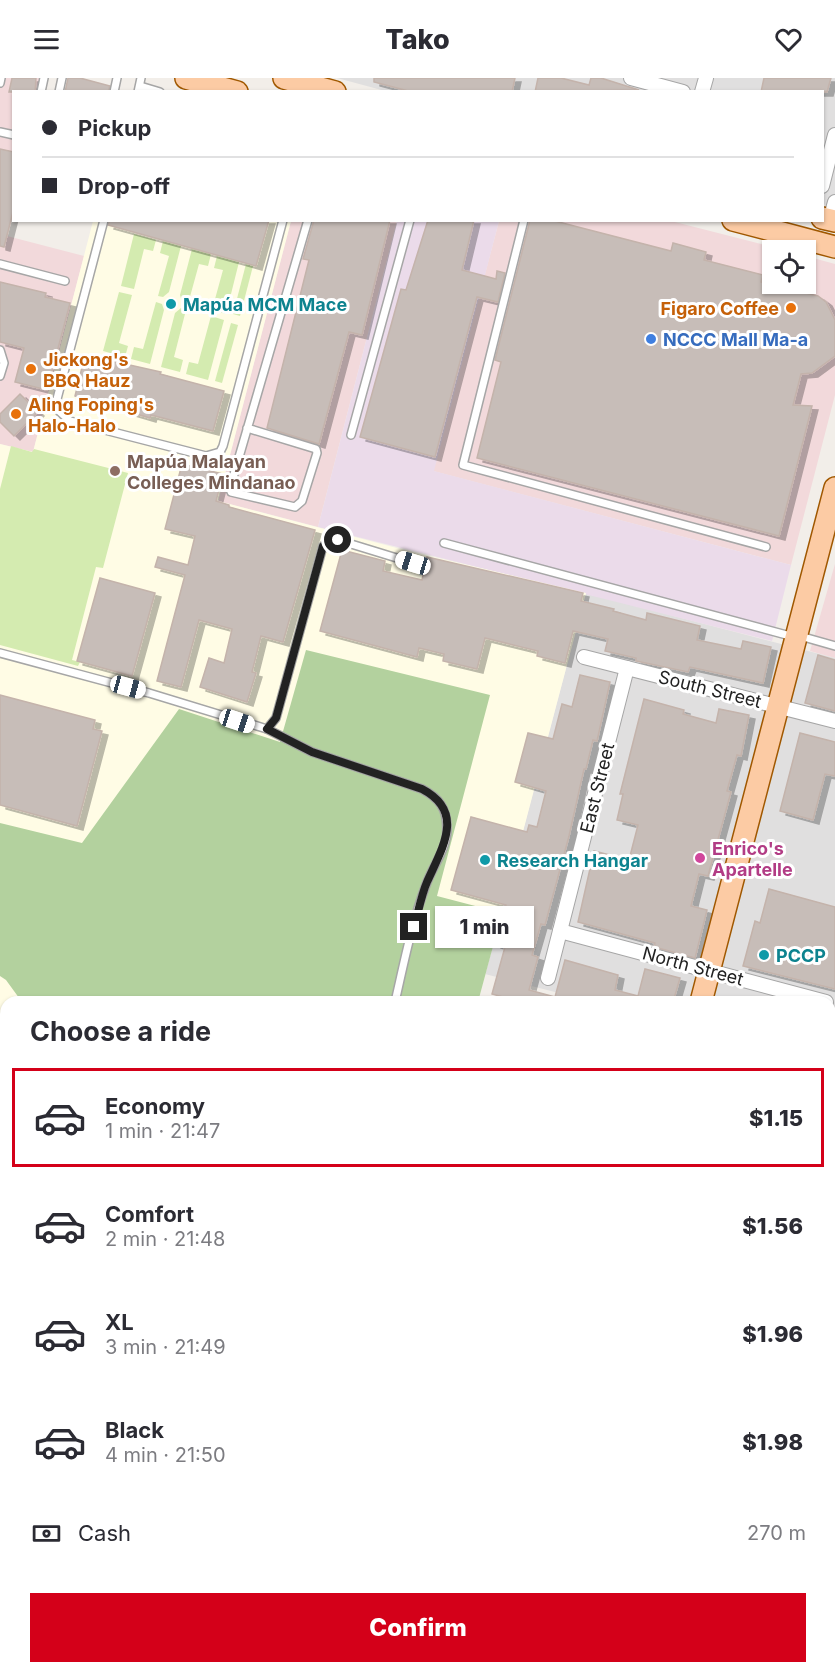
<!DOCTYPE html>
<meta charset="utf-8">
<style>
body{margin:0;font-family:Inter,sans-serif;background:#f7f7f7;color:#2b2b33;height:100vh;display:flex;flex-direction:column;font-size:22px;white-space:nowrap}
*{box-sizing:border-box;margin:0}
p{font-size:20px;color:#7c7c81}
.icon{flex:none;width:33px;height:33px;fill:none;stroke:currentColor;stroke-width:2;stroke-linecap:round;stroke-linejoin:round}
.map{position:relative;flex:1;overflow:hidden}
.drawer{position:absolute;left:0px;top:918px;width:836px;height:678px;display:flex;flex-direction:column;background:#fff;border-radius:18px 18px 0 0;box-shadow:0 2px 4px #0004}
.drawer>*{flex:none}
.guide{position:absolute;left:12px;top:12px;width:812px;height:132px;border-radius:0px;box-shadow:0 2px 4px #0004;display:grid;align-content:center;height:132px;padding:0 30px;background:#fff}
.fabs{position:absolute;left:762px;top:162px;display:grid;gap:12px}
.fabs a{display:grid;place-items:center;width:54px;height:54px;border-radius:0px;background:#fff;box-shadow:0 2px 4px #0004;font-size:30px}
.end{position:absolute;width:27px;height:27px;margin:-14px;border:8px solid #222;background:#fff;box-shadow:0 0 0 3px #fff}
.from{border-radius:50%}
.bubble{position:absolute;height:42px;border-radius:0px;background:#fff;box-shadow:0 2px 4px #0004;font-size:20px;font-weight:800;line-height:42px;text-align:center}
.car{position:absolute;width:18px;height:36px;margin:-18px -9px;border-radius:8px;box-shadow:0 0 4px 2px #0007;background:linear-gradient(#fff 24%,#345 0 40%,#fff 0 76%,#345 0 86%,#fff 0)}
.guide b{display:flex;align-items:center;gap:21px;height:57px;font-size:22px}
.guide b+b{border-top:2px solid #e1e1e2}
.guide i{width:15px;height:15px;background:#2b2b33}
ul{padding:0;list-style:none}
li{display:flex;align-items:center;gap:18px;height:99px;margin:0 12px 9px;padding:0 18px;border:3px solid transparent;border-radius:0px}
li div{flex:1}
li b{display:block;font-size:22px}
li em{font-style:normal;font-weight:800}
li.selected{border-color:#d40019}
li>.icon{width:54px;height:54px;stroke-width:1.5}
h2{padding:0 30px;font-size:27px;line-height:72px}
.pay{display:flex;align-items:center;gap:15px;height:66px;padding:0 30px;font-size:22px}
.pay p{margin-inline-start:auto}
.action{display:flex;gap:12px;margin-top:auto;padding:12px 30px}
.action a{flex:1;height:69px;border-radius:0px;background:#d40019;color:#fff;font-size:24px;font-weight:800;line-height:69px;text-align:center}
header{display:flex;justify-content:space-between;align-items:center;height:78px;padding:0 30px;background:#fff;font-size:27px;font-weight:800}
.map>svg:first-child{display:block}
</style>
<header><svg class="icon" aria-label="menu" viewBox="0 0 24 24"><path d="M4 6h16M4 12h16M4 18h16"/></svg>Tako<svg class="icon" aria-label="heart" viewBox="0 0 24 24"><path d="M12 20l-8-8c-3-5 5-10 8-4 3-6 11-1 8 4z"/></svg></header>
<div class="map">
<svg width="835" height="1596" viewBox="0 0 835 1596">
<defs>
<filter id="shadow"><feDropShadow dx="6" dy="4" stdDeviation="0" flood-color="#0004"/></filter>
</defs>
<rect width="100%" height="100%" fill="#f2eee9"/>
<g fill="#e0dfdf">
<path d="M 337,0 L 835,0 L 835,129 L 822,126 L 822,14 L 389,14 Z"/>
<path d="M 586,515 L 835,580 L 835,987 L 830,985 L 830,924 L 594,924 L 485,896 Z"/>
<path d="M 834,1029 L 835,1596 L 718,1596 L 716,1590 L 830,1590 L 830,1047 Z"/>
<path d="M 21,1590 L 535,1590 L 518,1596 L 3,1596 Z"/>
</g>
<g fill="#f2d9db">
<path d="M 0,0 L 48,0 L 45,13 L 14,14 L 13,134 L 7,158 L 84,178 L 33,374 L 0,366 Z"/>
<path d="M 291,143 L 397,143 L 318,449 L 218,423 Z"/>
<path d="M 499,143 L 671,143 L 784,172 L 772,172 L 772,206 L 806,206 L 806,178 L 835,186 L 835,317 L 791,487 L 433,393 Z"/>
<path d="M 835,486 L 835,580 L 810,573 Z"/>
</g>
<g fill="#ebdbea">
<path d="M 397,143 L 499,143 L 434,393 L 791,487 L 772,563 L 318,449 Z"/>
<path d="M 535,1590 L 618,1590 L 619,1596 L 518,1596 Z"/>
</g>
<path fill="#fffce5" d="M 93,143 L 291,143 L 218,423 L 412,474 L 586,515 L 478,924 L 6,924 L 6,1590 L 21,1590 L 0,1596 L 0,366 L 33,374 Z"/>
<path fill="#c7c5b4" d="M 398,1590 L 498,1590 L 483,1596 L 400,1596 Z"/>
<g fill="#d4ebb0">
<path d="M 134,156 L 156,162 L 153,173 L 144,171 L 134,211 L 121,208 Z"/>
<path d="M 163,163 L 181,168 L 169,214 L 163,219 L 158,218 L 169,178 L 160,175 Z"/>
<path d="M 192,171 L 211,176 L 208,188 L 199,186 L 188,226 L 182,224 L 180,217 Z"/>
<path d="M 217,178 L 239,184 L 226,236 L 212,232 L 223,192 L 214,190 Z"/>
<path d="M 246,186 L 253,188 L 240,238 L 233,236 Z"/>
<path d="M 119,214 L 132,217 L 119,265 L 128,268 L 125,279 L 103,273 Z"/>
<path d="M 156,224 L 162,226 L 164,232 L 150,286 L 131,281 L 134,269 L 143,271 Z"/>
<path d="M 181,230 L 186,232 L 174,279 L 183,282 L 180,294 L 161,289 L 175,235 Z"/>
<path d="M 211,238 L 224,242 L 208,302 L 186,296 L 189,284 L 198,286 Z"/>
<path d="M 231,245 L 238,247 L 222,305 L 215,303 Z"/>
<path d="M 11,368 L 32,374 L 34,371 L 128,395 L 103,490 L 96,489 L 72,582 L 80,584 L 78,588 L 0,567 L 0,411 Z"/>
</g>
<path fill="#b3d19e" d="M 306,572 L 490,617 L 437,818 L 502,835 L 478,924 L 22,924 L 6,902 L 0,898 L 0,745 L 82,765 L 179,631 L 280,664 Z"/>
<path fill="#88e0b4" d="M 6,1316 L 6,1562 L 5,1564 L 0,1558 L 0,1321 Z"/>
<g fill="#c7bdb8" stroke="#c4b3ab" stroke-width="1.5" filter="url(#shadow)">
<path d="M 12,0 L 36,0 L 35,14 L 9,14 Z"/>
<path d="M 68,0 L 80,0 L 110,8 L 108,14 L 65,14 Z"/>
<path d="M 374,0 L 515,0 L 512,14 L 412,14 L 374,4 Z"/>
<path d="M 538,0 L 561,0 L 589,7 L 591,0 L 601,0 L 639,12 L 535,14 Z"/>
<path d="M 764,0 L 831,0 L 827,14 L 761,14 Z"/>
<path d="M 0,71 L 14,74 L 14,130 L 4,169 L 0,168 Z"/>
<path d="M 110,142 L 269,142 L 256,188 L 108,147 Z"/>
<path d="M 314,142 L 390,142 L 362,257 L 349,254 L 319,366 L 267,350 L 309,182 L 303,181 Z"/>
<path d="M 428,142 L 474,142 L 462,192 L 496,201 L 497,193 L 505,195 L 498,224 L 477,219 L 435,379 L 360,359 L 401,211 L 406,212 Z"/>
<path d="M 530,142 L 551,142 L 671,173 L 673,165 L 706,174 L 704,182 L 763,197 L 761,204 L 818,218 L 826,224 L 835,242 L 835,278 L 812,295 L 801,296 L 793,327 L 812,328 L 779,458 L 477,380 L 501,284 L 495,282 Z"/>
<path d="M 0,204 L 46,215 L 45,219 L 70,225 L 47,312 L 15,304 L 24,270 L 0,264 Z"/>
<path d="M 85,277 L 161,294 L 160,296 L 224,313 L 213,353 L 151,337 L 150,340 L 75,318 Z"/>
<path d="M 20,316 L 38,334 L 14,358 L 0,344 L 0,336 Z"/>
<path d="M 182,386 L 223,396 L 216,423 L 229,427 L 229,429 L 315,452 L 283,564 L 261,558 L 252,594 L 256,595 L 247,624 L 200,609 L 209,580 L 224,585 L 232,551 L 199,542 L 181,609 L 157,603 L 185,497 L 155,489 L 158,479 L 188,487 L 195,458 L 165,451 Z"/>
<path d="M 342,472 L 385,483 L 383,493 L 422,502 L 427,479 L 583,515 L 581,523 L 614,531 L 613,533 L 646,542 L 647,535 L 700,548 L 697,562 L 741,571 L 743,563 L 771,569 L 763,605 L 690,589 L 688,594 L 636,583 L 636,580 L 605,573 L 608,561 L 573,553 L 565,585 L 537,578 L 538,573 L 485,560 L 477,591 L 443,583 L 444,576 L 419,570 L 417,579 L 320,553 Z"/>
<path d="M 100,500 L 155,515 L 132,598 L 77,583 Z"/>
<path d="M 818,577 L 835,582 L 835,633 L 805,625 Z"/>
<path d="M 580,597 L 610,604 L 597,663 L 593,662 L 586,691 L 584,691 L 569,758 L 545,847 L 541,846 L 532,877 L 538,879 L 529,912 L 555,919 L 565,882 L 618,897 L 615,912 L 638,918 L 645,891 L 680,900 L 673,924 L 521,924 L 492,916 L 505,869 L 495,866 L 506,827 L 451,812 L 471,739 L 527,754 L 529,747 L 537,749 L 546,713 L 515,704 L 528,655 L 553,661 L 562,626 L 572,629 Z"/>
<path d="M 0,617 L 95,642 L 93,651 L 102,653 L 77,748 L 0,727 Z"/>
<path d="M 644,621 L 684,632 L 683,636 L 716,645 L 719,631 L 749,637 L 741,678 L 737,677 L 727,713 L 731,714 L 708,798 L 699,796 L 691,828 L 707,832 L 695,880 L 654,869 L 655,865 L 578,844 L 594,773 L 629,782 L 638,747 L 617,742 L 623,716 L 620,716 Z"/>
<path d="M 800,655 L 835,664 L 835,698 L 825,696 L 813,742 L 780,733 Z"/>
<path d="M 769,811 L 835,829 L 835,911 L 743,888 L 755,843 L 760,845 Z"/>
</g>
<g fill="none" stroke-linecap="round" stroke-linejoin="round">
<g stroke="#a6a6a6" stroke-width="10">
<g id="lane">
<path d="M 0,5 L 1,0"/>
<path d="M 140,8 L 160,14"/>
<path d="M 41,14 L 44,0"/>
<path d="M 59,14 L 62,0"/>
<path d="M 114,14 L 117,0"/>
<path d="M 138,14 L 141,0"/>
<path d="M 0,54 L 14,57"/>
<path d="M 104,142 L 57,321 L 59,333 L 70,343 L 206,378 L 220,374 L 223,368 L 283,142"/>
<path d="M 524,142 L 463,387 L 766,469"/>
<path d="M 0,186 L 65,203"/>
<path d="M 0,272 L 4,285 L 0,298"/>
<path d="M 247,350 L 316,371 L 317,375 L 302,423 L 295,429 L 231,414 L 230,410 L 308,142"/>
<path d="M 351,357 L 410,142"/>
<path d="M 444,465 L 794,559"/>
<path d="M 800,558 L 835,568"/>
<path d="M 0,575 L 149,615 L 267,651 L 276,640 L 323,468 L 329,462 L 338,462 L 413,485"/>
<path d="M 267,651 L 312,674 L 422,711 C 439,720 447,730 447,751 C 447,771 432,789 426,807 C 412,844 404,885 395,924"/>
<path d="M 0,1234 L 6,1233"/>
<path d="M 265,1596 L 282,1590"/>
</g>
</g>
<g stroke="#a6a6a6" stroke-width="16">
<g id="street">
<path d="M 631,0 L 683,14"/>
<path d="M 702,14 L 706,0"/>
<path d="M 822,108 L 835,57"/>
<path d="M 830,142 L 835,124"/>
<path d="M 584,579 L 835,643"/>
<path d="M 560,853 L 826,924"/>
<path d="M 548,900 L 627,590"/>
<path d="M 830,1020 L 835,1022"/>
<path d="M 830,1141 L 835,1142"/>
<path d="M 830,1235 L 835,1213"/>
<path d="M 830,1531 L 835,1547"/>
</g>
</g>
<g stroke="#a05800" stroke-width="24">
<g id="primary">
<path d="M 186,0 L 237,14"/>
<path d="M 284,0 L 335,14"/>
<path d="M 822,140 L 835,143"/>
<path d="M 733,142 L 835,169"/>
<path d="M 701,924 L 835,410"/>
<path d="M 641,1590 L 643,1596"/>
</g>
</g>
<use href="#lane" stroke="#fff" stroke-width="7"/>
<use href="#street" stroke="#fff" stroke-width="14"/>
<use href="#primary" stroke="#fccba4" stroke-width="21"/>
</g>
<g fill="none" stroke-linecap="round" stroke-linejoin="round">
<path stroke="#222" stroke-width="8" d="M 338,462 L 329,462 L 323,468 L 276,640 L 267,651 L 312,674 L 422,711 C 466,734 442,770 427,804 C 421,818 418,835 414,849"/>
</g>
<g fill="#0f9aa8" stroke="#fff" stroke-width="2">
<circle cx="171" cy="226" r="6"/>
<circle cx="485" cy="782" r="6"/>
<circle cx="764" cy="877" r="6"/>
</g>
<g fill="#e8710a" stroke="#fff" stroke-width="2">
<circle cx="791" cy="230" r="6"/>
<circle cx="31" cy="291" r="6"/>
<circle cx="16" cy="336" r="6"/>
</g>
<circle fill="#3f7fe0" stroke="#fff" stroke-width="2" cx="651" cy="261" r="6"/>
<circle fill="#8d6e63" stroke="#fff" stroke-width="2" cx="115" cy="393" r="6"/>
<circle fill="#d1479c" stroke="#fff" stroke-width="2" cx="700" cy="780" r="6"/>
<g text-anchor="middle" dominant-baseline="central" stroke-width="6" stroke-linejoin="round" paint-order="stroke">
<g font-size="18" font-weight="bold" fill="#0d838f" stroke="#fff" text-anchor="start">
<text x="183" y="226">Mapúa MCM Mace</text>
<text x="497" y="782">Research Hangar</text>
<text x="776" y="877">PCCP</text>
</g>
<g font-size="18" font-weight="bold" fill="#c56008" stroke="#fff" text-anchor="start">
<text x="779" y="230" text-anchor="end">Figaro Coffee</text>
<text x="43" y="281">Jickong's<tspan x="43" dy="21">BBQ Hauz</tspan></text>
<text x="28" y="326">Aling Foping's<tspan x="28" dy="21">Halo-Halo</tspan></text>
</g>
<g font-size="18" font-weight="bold" fill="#366cbe" stroke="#fff" text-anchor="start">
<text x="663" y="261">NCCC Mall Ma-a</text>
</g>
<g font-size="18" font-weight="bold" fill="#785e54" stroke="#fff" text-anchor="start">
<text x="127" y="383">Mapúa Malayan<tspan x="127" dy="21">Colleges Mindanao</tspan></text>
</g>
<g font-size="18" fill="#222" stroke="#fff">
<text transform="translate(710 611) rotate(14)">South Street</text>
<text transform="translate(597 710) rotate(-76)">East Street</text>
<text transform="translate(693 888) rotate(15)">North Street</text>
</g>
<g font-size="18" font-weight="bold" fill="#b23c85" stroke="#fff" text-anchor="start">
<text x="712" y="770">Enrico's<tspan x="712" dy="21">Apartelle</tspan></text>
</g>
</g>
</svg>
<div class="fabs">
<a><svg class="icon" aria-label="locate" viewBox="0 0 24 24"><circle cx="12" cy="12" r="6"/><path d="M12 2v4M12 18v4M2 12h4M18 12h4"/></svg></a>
</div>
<i class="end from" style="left:338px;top:462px"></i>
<i class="end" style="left:414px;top:849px"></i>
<div class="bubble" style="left:435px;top:828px;width:99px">1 min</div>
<i class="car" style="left:413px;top:485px;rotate:287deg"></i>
<i class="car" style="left:128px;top:609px;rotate:105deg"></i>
<i class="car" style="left:237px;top:643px;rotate:108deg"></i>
<div class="guide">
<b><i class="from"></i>Pickup</b>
<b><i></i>Drop-off</b>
</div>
<section class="drawer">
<h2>Choose a ride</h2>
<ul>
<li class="selected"><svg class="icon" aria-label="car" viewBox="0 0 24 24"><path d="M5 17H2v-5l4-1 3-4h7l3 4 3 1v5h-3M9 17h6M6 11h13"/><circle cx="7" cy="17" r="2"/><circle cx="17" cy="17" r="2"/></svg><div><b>Economy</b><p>1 min · 21:47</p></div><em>$1.15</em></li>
<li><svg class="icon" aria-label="car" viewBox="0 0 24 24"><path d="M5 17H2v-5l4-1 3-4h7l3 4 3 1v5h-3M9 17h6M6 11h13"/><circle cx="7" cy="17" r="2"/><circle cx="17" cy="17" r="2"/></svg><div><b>Comfort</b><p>2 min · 21:48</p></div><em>$1.56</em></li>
<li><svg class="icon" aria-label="car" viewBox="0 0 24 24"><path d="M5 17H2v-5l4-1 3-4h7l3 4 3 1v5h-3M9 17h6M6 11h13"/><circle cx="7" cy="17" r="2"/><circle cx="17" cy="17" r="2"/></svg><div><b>XL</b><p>3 min · 21:49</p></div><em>$1.96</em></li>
<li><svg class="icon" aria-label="car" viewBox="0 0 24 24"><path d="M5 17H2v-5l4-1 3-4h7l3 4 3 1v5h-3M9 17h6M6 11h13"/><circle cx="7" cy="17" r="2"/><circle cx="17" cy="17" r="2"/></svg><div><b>Black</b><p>4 min · 21:50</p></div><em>$1.98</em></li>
</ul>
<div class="pay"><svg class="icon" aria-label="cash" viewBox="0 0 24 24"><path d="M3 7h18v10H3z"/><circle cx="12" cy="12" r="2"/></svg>Cash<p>270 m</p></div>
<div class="action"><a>Confirm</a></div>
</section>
</div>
